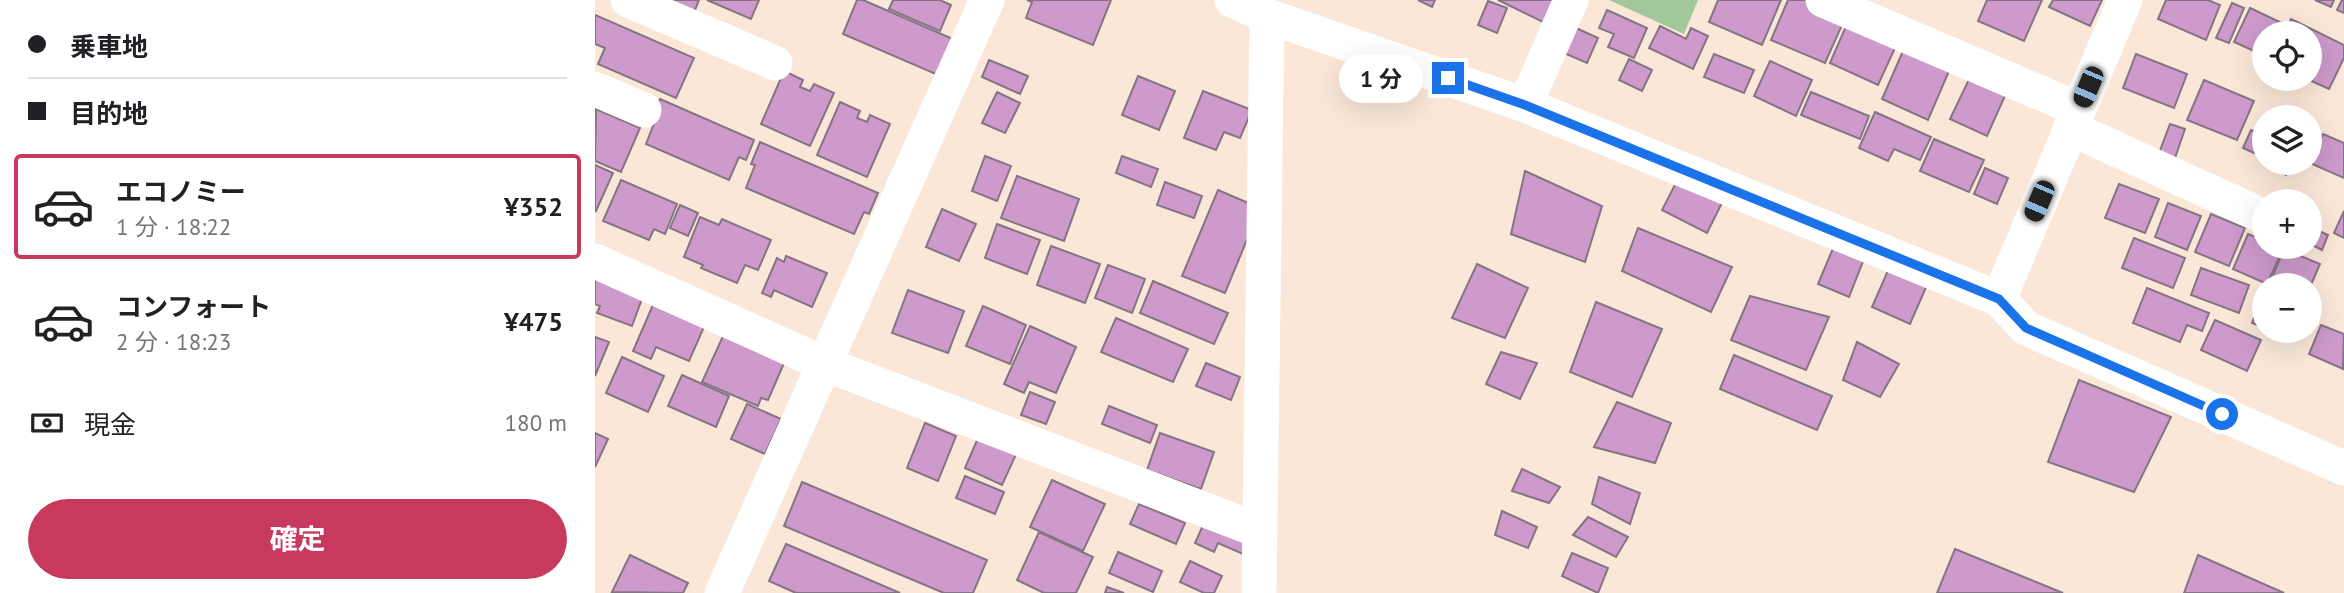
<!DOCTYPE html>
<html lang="ja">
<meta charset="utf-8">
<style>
body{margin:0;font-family:"PT Sans","Noto Sans JP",sans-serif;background:#f2f2f2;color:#202124;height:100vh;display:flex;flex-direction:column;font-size:26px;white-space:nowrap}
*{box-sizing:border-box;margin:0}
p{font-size:23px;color:#757577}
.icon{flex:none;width:38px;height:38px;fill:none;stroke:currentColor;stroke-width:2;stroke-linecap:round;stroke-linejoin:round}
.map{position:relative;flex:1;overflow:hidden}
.details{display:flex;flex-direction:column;background:#fff;width:595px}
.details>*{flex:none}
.top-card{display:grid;align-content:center;height:154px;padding:0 28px;background:#fff}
.fabs{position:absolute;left:1657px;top:21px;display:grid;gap:14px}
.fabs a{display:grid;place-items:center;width:70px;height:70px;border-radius:50%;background:#fff;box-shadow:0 7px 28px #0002;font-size:35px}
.end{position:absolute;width:32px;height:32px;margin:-16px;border:9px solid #1a73e8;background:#fff;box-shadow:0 0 0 4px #fff}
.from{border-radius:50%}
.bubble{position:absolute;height:49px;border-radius:24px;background:#fff;box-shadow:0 7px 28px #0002;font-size:23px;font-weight:700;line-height:49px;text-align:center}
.car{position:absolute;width:21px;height:42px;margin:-21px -10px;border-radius:9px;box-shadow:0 0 5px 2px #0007;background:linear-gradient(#222 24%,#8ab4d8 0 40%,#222 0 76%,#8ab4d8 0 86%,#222 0)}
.top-card b{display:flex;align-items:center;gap:24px;height:66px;font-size:26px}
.top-card b+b{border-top:2px solid #e0e0e0}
.top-card i{width:18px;height:18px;background:#202124}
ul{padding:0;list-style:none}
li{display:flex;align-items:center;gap:21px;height:105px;margin:0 14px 10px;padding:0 14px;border:4px solid transparent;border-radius:7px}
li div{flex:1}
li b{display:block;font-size:26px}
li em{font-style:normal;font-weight:700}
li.current{border-color:#c8395e}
li>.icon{width:63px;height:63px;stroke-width:1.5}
.pay{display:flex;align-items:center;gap:18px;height:77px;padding:0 28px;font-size:26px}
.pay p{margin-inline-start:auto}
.primary-button{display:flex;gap:14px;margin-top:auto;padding:14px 28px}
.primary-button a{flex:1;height:80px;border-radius:42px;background:#c8395e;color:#fff;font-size:28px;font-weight:700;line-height:80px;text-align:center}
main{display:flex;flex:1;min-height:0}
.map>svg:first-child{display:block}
</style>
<main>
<section class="details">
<div class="top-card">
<b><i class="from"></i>乗車地</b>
<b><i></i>目的地</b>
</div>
<ul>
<li class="current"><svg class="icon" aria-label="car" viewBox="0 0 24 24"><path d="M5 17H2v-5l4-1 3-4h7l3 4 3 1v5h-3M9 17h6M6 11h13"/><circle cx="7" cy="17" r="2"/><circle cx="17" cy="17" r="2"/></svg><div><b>エコノミー</b><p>1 分 · 18:22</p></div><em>¥352</em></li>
<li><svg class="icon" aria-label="car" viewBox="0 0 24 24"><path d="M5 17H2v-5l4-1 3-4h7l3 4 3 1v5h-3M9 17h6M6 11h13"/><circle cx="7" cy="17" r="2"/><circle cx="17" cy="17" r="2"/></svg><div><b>コンフォート</b><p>2 分 · 18:23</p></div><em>¥475</em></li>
</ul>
<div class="pay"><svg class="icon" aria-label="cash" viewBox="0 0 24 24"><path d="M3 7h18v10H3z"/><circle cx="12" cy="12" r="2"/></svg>現金<p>180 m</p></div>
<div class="primary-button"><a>確定</a></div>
</section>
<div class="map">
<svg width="1749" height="593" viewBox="0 0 1749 593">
<rect width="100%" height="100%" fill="#fae7d8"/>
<path fill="#a2c79a" d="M 1014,0 L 1103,0 L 1089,34 Z"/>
<g fill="#cd9acb" stroke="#857584" stroke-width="2">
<path d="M 79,0 L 104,0 L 98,15 L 76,6 Z"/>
<path d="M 112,0 L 164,0 L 156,19 Z"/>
<path d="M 262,0 L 268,0 L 358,39 L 343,75 L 248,34 Z"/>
<path d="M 298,0 L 345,0 L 356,5 L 345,31 L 294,9 Z"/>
<path d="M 432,0 L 516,0 L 498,45 L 431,18 L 437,2 Z"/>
<path d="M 823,0 L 840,0 L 837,7 Z"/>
<path d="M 903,0 L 961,0 L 950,23 Z"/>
<path d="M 1123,0 L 1186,0 L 1167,45 L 1114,22 Z"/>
<path d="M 1193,0 L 1214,0 L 1251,16 L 1230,63 L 1176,40 Z"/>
<path d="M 1392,0 L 1447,0 L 1429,41 L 1383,21 Z"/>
<path d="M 1458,0 L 1507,0 L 1495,26 L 1454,7 Z"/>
<path d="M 1571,0 L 1613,0 L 1625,5 L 1611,40 L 1563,19 Z"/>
<path d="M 1720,0 L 1739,0 L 1736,7 Z"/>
<path d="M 1747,0 L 1749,0 L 1749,13 L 1742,10 Z"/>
<path d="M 893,1 L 912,8 L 902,33 L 883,25 Z"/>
<path d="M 1637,3 L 1649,8 L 1634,43 L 1621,38 Z"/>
<path d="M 1655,8 L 1689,24 L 1685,33 L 1670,33 L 1670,56 L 1639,42 Z"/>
<path d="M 1012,10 L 1052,28 L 1039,58 L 1013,47 L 1019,34 L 1004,28 Z"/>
<path d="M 0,15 L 99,58 L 81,98 L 3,64 L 10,48 L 0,44 Z"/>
<path d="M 1696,19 L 1749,45 L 1749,58 L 1734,89 L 1712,79 L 1715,79 L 1715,33 L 1690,33 Z"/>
<path d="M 1065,26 L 1091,39 L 1096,28 L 1113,36 L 1098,69 L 1054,48 Z"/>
<path d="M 1251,26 L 1300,48 L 1283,85 L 1235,63 Z"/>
<path d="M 981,28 L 1003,38 L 992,63 L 969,53 Z"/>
<path d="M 1308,51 L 1354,71 L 1333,120 L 1287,99 Z"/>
<path d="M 1119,54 L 1159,70 L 1149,93 L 1109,77 Z"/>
<path d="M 1541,54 L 1592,74 L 1579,108 L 1528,88 Z"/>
<path d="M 1034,59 L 1057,70 L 1047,91 L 1024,80 Z"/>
<path d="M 394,60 L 433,76 L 425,94 L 387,77 Z"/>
<path d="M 1175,61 L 1217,80 L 1201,116 L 1159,96 Z"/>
<path d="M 189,71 L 208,80 L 205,87 L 215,91 L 219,84 L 239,93 L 215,146 L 166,124 Z"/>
<path d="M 1377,73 L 1413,89 L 1392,136 L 1355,119 Z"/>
<path d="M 543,76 L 580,91 L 564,130 L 527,115 Z"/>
<path d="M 1609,80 L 1659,101 L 1642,140 L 1592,120 Z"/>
<path d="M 608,91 L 657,110 L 645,138 L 629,132 L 621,150 L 589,138 Z"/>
<path d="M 402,92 L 425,103 L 410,133 L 387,123 Z"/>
<path d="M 1216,92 L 1274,116 L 1265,139 L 1206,115 Z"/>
<path d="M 65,99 L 159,140 L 151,160 L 144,157 L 134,180 L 51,144 L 60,121 L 56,119 Z"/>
<path d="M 245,102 L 265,111 L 262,118 L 272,122 L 275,115 L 295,124 L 272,177 L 222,155 Z"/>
<path d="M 1,109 L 45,128 L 26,172 L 0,161 Z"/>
<path d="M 1280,112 L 1336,137 L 1325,160 L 1299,149 L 1293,161 L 1264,148 Z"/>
<path d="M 1575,124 L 1590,129 L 1580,158 L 1564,153 Z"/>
<path d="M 1656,130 L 1670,136 L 1670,158 L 1648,148 Z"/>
<path d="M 1728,134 L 1749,143 L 1749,178 L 1715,163 Z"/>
<path d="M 1339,139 L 1389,160 L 1374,192 L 1325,171 Z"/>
<path d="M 165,142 L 283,193 L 274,214 L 269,212 L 259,234 L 151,188 L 160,165 L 156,164 Z"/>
<path d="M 390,156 L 416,166 L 402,201 L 377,191 Z"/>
<path d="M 527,156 L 563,169 L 556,187 L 521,173 Z"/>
<path d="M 1673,163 L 1697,163 L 1691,175 L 1672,165 Z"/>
<path d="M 0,165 L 18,173 L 1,211 L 0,210 Z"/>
<path d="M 1390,168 L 1413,178 L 1402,204 L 1379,194 Z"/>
<path d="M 930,171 L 1007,206 L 990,262 L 916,234 Z"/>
<path d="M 1086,173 L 1131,195 L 1112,233 L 1067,210 Z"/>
<path d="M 422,176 L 484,199 L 469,241 L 406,218 Z"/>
<path d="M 26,180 L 82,204 L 70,234 L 59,229 L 54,240 L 8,221 Z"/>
<path d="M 570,182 L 607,196 L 599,218 L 562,205 Z"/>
<path d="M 1524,184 L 1564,199 L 1550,233 L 1510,218 Z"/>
<path d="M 623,190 L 665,208 L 630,293 L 587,276 Z"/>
<path d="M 1573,203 L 1606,216 L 1592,250 L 1560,237 Z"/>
<path d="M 85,205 L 103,213 L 93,236 L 75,228 Z"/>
<path d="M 347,209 L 381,224 L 364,261 L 331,247 Z"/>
<path d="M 1749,211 L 1749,238 L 1739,233 Z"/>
<path d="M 1616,214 L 1650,228 L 1634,266 L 1600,252 Z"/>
<path d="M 105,217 L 124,225 L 127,219 L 176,240 L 163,270 L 150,265 L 142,283 L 106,268 L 108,265 L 89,257 Z"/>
<path d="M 402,224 L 445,240 L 432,274 L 390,258 Z"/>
<path d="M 1715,227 L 1733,235 L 1727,250 L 1715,244 Z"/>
<path d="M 1043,228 L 1137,267 L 1116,312 L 1027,271 Z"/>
<path d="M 1653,234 L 1670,241 L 1670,247 L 1688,249 L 1672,284 L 1638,269 Z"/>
<path d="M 1539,238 L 1590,258 L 1578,288 L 1527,268 Z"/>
<path d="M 456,246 L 505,264 L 490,303 L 442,285 Z"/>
<path d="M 1239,246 L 1269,259 L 1254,297 L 1223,284 Z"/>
<path d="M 1689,249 L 1725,264 L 1715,287 L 1715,285 L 1674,285 Z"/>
<path d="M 191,256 L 232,273 L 217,307 L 179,290 L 176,297 L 167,293 L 182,258 L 189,262 Z"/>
<path d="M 1298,259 L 1336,276 L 1315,324 L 1277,307 Z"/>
<path d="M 882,264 L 933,288 L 910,338 L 857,318 Z"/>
<path d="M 513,265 L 550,279 L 537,313 L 500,298 Z"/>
<path d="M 1606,268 L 1654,285 L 1644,313 L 1596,295 Z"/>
<path d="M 0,275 L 48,296 L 37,326 L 2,313 L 5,306 L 0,304 Z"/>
<path d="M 558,281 L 633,313 L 619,344 L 545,313 Z"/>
<path d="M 1552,288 L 1614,313 L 1607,331 L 1592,325 L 1585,342 L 1538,323 Z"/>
<path d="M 313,290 L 369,311 L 353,353 L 297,333 Z"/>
<path d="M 64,291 L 113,318 L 94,361 L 61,347 L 56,359 L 38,351 Z"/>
<path d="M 1668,294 L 1670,295 L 1670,328 L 1657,323 Z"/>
<path d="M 1155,296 L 1234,317 L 1211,370 L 1136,340 Z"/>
<path d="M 1001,302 L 1067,329 L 1037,397 L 975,372 Z"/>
<path d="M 388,306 L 431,325 L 415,364 L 371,346 Z"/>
<path d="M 521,318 L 593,349 L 578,382 L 506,352 Z"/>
<path d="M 1620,320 L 1666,340 L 1652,371 L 1606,350 Z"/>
<path d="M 1726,325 L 1749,334 L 1748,369 L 1714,354 Z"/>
<path d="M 435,326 L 481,347 L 461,393 L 434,382 L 429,393 L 409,384 Z"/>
<path d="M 1678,331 L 1706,331 L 1702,340 Z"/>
<path d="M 129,334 L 190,361 L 173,400 L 166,398 L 163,406 L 107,382 Z"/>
<path d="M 0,337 L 14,342 L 0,376 Z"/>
<path d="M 1262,342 L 1304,364 L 1285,397 L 1248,380 Z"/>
<path d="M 906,352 L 942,363 L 925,399 L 891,384 Z"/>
<path d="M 1139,355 L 1237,396 L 1222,430 L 1125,389 Z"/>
<path d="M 27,357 L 69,376 L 53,412 L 11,393 Z"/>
<path d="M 611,363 L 645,377 L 636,400 L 601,386 Z"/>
<path d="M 87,375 L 134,396 L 121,427 L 73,406 Z"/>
<path d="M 1484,380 L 1576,417 L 1539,492 L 1453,462 Z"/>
<path d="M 435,392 L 460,402 L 451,424 L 426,415 Z"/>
<path d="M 1022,402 L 1076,423 L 1060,463 L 999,447 Z"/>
<path d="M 152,404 L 186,419 L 170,454 L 136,439 Z"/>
<path d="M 514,406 L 562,425 L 555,443 L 507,424 Z"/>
<path d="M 330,423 L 361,436 L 343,481 L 312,468 Z"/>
<path d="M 386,431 L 424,448 L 407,485 L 370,468 Z"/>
<path d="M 0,433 L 13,439 L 0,467 Z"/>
<path d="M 565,433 L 619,452 L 606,489 L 552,470 Z"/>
<path d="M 927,469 L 965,487 L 954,503 L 917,491 Z"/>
<path d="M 370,476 L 409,492 L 400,514 L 361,498 Z"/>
<path d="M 1004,477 L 1045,493 L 1035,524 L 997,504 Z"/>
<path d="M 457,480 L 510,504 L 488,551 L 435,527 Z"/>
<path d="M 207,482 L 392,560 L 378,593 L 349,593 L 189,526 Z"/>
<path d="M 544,504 L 590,523 L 581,544 L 535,524 Z"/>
<path d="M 907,511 L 942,527 L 933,548 L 900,535 Z"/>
<path d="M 614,512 L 661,543 L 655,557 L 623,543 L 619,552 L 600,543 Z"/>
<path d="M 993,517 L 1033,537 L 1021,557 L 978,535 Z"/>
<path d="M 444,532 L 498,557 L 481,593 L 449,593 L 422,580 Z"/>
<path d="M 191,544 L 305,593 L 201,593 L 174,581 Z"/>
<path d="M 1360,549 L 1468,593 L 1342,593 Z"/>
<path d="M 523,552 L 567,571 L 558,592 L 514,573 Z"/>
<path d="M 977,553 L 1013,568 L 1003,593 L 967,576 Z"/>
<path d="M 35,555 L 93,583 L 88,593 L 17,592 Z"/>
<path d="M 1603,555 L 1689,593 L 1589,593 Z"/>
<path d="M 595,561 L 627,576 L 619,593 L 609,593 L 585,582 Z"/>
<path d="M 512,587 L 529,593 L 510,593 Z"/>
</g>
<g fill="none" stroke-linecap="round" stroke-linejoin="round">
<g stroke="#fff" stroke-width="35">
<path d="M 33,0 L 180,63"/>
<path d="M 637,0 L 672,16 L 930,105 L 1404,299 L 1431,328 L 1749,468"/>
<path d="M 1228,0 L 1483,109"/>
<path d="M 0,89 L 49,110"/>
<path d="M 930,105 L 976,0"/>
<path d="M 1475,128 L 1670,217"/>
<path d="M 0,261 L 230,364 L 665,531"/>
<path d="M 1404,299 L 1530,0"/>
<path d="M 127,593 L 392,0"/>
<path d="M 664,593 L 672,16"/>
</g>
</g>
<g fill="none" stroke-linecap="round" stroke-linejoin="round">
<path stroke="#1a73e8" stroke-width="9" d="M 853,78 L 930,105 L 1404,299 L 1431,328 L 1627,414"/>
</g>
</svg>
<div class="fabs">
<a><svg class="icon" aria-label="locate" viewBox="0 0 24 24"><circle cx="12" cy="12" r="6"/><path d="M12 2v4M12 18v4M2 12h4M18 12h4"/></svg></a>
<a><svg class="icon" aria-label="layers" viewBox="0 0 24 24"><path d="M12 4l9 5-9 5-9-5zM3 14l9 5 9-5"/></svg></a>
<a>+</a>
<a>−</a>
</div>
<i class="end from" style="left:1627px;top:414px"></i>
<i class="end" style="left:853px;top:78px"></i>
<div class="bubble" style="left:744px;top:54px;width:84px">1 分</div>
<i class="car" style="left:1493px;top:87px;rotate:203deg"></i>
<i class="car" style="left:1444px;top:201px;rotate:203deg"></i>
</div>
</main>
